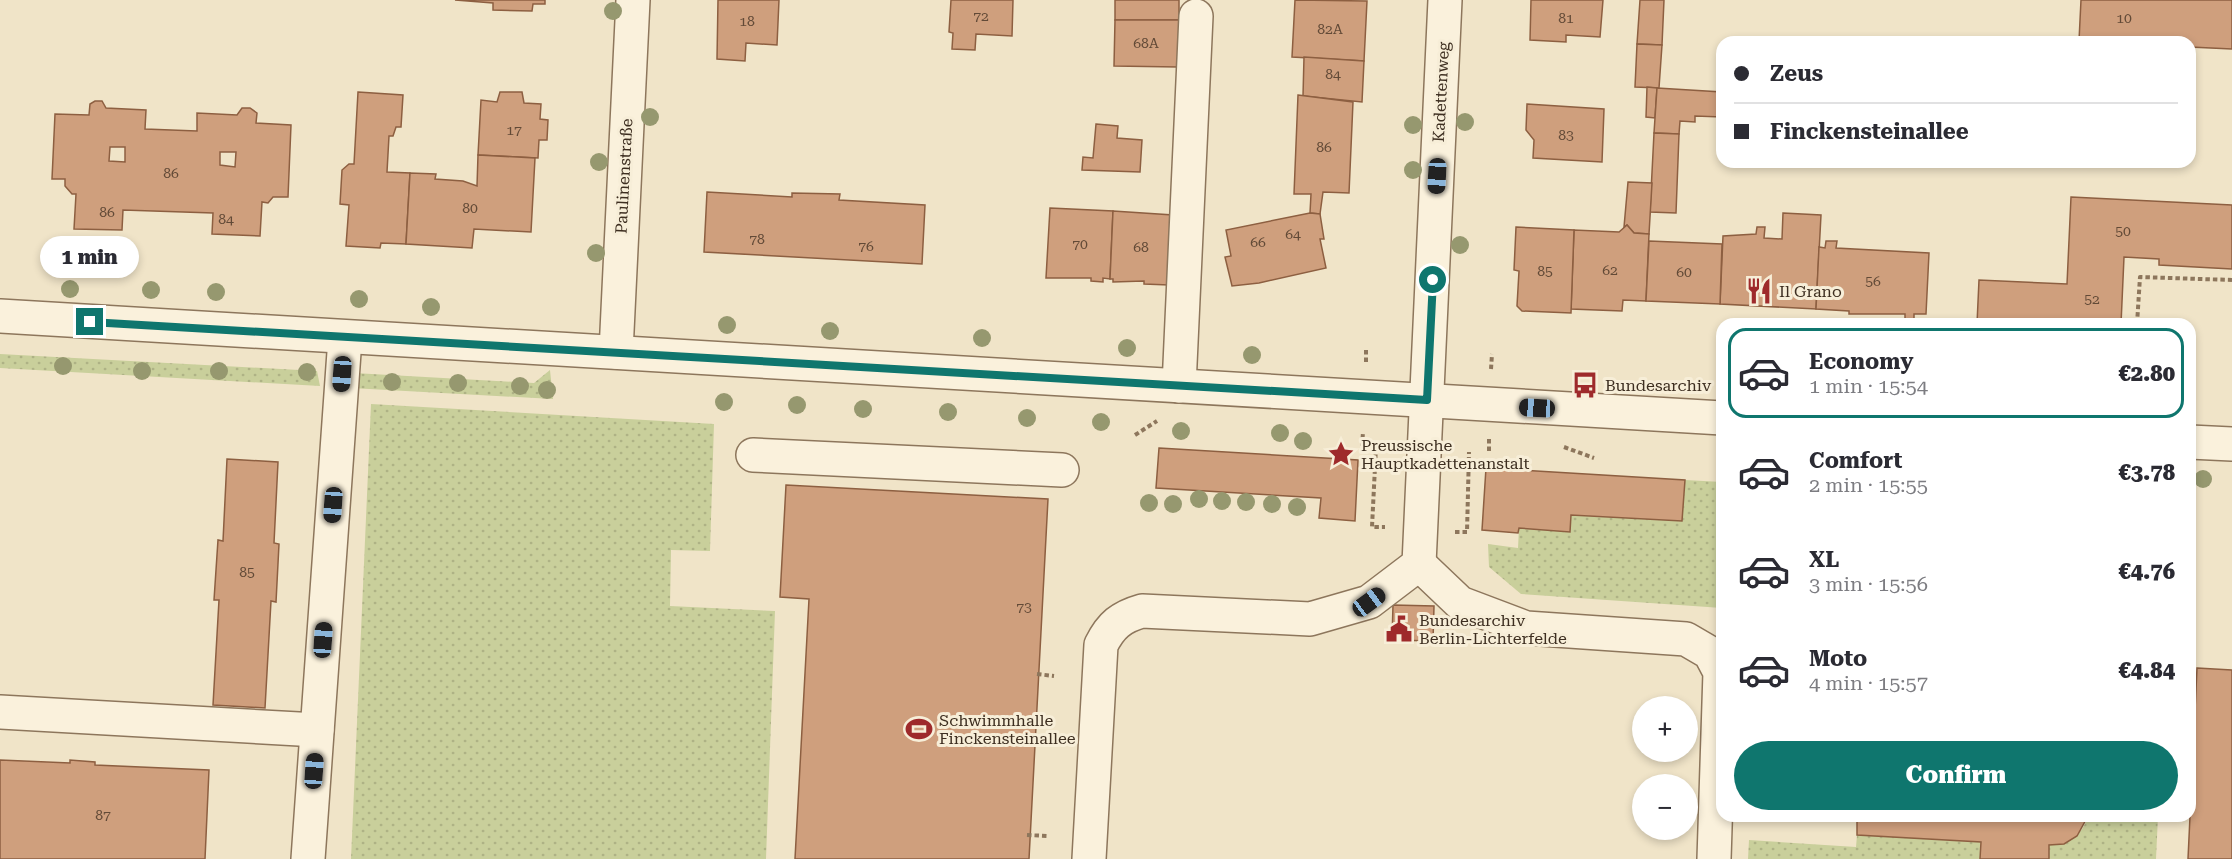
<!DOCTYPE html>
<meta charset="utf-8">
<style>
body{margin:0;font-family:"Roboto Serif",serif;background:#f2f2f3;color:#2b2b33;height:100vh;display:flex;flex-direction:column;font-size:22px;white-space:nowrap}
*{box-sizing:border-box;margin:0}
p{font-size:20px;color:#7c7c81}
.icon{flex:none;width:33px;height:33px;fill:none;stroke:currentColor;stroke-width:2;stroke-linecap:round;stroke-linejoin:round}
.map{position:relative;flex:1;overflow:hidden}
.panel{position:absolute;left:1716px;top:318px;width:480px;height:504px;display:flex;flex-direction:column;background:#fff;border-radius:18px;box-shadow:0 3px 9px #0003}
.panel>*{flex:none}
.top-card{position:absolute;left:1716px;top:36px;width:480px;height:132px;border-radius:18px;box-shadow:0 3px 9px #0003;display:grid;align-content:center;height:132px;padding:0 18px;background:#fff}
.tools{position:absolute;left:1632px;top:696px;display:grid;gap:12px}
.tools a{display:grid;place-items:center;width:66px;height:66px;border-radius:50%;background:#fff;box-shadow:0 3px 9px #0003;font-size:30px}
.end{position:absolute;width:27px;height:27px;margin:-14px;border:8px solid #0f766e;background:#fff;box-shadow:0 0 0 3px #fff}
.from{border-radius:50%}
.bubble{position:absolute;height:42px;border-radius:21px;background:#fff;box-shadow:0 3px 9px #0003;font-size:20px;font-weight:800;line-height:42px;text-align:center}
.car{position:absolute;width:18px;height:36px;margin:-18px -9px;border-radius:8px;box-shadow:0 0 4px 2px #0007;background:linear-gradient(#222 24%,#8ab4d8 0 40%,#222 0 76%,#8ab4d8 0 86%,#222 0)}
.top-card b{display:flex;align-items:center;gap:21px;height:57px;font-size:22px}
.top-card b+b{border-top:2px solid #e1e1e2}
.top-card i{width:15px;height:15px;background:#2b2b33}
ul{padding:10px 0 0;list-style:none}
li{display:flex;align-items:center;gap:18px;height:90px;margin:0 12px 9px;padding:0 6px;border:3px solid transparent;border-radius:18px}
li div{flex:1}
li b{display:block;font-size:22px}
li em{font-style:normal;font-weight:800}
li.on{border-color:#0f766e}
li>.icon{width:54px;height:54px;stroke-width:1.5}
.primary-button{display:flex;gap:12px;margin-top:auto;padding:12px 18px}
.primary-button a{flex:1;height:69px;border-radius:36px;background:#0f766e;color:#fff;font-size:24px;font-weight:800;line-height:69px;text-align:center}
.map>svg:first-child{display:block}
</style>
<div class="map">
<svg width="2232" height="859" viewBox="0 0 2232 859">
<defs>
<pattern id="grass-dots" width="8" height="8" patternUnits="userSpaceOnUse" patternTransform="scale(1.5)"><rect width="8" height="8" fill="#c9cf9b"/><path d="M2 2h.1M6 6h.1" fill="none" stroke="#aeb285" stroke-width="1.8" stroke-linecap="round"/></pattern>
</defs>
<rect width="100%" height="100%" fill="#f0e4c8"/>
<g fill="url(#grass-dots)">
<path d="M 0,354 L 317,371 L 320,386 L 0,368 Z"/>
<path d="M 550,370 L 553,399 L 351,388 L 354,373 L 534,383 Z"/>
<path d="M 371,404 L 714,424 L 710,551 L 671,550 L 670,606 L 775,611 L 766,859 L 351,859 Z"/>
<path d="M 1685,480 L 1722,482 L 1722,608 L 1521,594 L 1489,567 L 1488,544 L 1518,548 L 1519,528 L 1569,532 L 1571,515 L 1682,520 Z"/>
<path d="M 2088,816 L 2158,816 L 2156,859 L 2049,859 L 2049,845 C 2069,845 2083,834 2088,816 Z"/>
<path d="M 1857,835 L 1981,842 L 1980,859 L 1748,859 L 1749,840 L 1856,847 Z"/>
</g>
<g fill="#cf9f7d" stroke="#8d5f41" stroke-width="1.5" fill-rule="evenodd">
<path d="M 455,0 L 545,0 L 545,4 L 533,4 L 532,11 L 493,10 L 493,3 Z"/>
<path d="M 718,0 L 779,0 L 777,45 L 746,43 L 745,61 L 717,59 Z"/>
<path d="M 951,0 L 1013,0 L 1012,36 L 976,34 L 975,50 L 952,49 L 953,33 L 949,32 Z"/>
<rect x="1115" y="0" width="64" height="20"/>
<path d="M 1295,0 L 1367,1 L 1364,61 L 1292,57 Z"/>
<path d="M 1531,0 L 1603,0 L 1600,37 L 1566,35 L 1566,42 L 1530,40 Z"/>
<path d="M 1640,0 L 1664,0 L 1662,45 L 1637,44 Z"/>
<path d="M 2081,0 L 2232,0 L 2232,49 L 2190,47 L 2190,42 L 2079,41 Z"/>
<path d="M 1115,20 L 1179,20 L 1178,67 L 1114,66 Z"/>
<path d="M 1637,44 L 1662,45 L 1659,88 L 1635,87 Z"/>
<path d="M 1304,57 L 1364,61 L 1362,102 L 1303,96 Z"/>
<path d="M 1647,87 L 1657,88 L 1655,118 L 1646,117 Z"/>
<path d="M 1657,88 L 1722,92 L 1722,117 L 1695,116 L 1695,122 L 1680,121 L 1679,134 L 1654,133 Z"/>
<path d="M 358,92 L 403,95 L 401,127 L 396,127 L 393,136 L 389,136 L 387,172 L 410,173 L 406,244 L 381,243 L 380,248 L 346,246 L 349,205 L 340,204 L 342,170 L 349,164 L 354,164 Z"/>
<path d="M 500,92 L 522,92 L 524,103 L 541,104 L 540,119 L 548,120 L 547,140 L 539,140 L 538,158 L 478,155 L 481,100 L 497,102 Z"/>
<path d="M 1298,95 L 1353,102 L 1349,193 L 1323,192 L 1320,214 L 1310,213 L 1311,194 L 1294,194 Z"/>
<path d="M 95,101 L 102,101 L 106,108 L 146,110 L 145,129 L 197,131 L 197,113 L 237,115 L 242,108 L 250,108 L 257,113 L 256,123 L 291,125 L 288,197 L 273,197 L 268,203 L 262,202 L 260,236 L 212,234 L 213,213 L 123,210 L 122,230 L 74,229 L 76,194 L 72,194 L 65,186 L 65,179 L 52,179 L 55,114 L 89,115 L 90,104 ZM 110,147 L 125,147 L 125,162 L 109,161 ZM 220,152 L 236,152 L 235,167 L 220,165 Z"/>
<path d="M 1527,104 L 1604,109 L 1602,162 L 1533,158 L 1534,140 L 1526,130 Z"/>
<path d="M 1096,124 L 1118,126 L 1117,138 L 1142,140 L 1140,172 L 1082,170 L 1083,157 L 1093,158 Z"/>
<path d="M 1654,133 L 1679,134 L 1676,213 L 1650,212 Z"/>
<path d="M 478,155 L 535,158 L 531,232 L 474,229 L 472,248 L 406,244 L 410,173 L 436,174 L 435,179 L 463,181 L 477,186 Z"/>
<path d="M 1628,182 L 1652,183 L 1649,234 L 1634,233 L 1627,225 L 1624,227 Z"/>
<path d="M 707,192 L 792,197 L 792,193 L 840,194 L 839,200 L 925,205 L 922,264 L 704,252 Z"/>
<path d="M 2071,197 L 2232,205 L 2232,269 L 2159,265 L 2159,259 L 2124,257 L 2121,324 L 1977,324 L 1979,280 L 2067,284 Z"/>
<path d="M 1050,208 L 1113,211 L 1110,279 L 1103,278 L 1103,282 L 1091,281 L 1091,278 L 1046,278 Z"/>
<path d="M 1113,211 L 1173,215 L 1169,285 L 1144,284 L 1144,281 L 1113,282 L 1113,279 L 1110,279 Z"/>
<path d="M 1310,213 L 1320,214 L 1324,239 L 1320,239 L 1326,268 L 1259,283 L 1232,286 L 1225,257 L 1231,256 L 1226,230 Z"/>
<path d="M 1783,213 L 1821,215 L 1816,309 L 1720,304 L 1723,236 L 1756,234 L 1757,227 L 1765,227 L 1764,238 L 1782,239 Z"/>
<path d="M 1627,225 L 1634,233 L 1649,234 L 1646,301 L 1623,300 L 1622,311 L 1571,309 L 1574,230 L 1619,232 Z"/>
<path d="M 1516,227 L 1574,230 L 1571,313 L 1522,311 L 1517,306 L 1519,271 L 1514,270 Z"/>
<path d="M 1649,241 L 1722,244 L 1720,304 L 1646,301 Z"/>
<path d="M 1826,241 L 1837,241 L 1836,248 L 1929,253 L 1926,314 L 1914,314 L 1914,319 L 1905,319 L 1905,314 L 1849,314 L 1849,311 L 1816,309 L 1819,247 L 1825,248 Z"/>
<path d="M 1159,448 L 1358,460 L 1355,521 L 1319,518 L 1321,498 L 1156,488 Z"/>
<path d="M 227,459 L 278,462 L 274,543 L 279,544 L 276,602 L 271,601 L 265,708 L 213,705 L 219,600 L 214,600 L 218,540 L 223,541 Z"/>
<path d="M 1486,468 L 1685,480 L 1682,521 L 1571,515 L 1570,532 L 1519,528 L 1518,533 L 1482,530 Z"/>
<path d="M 786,485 L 1048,499 L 1029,859 L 795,859 L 809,599 L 780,597 Z"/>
<path d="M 1393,605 L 1434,606 L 1433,641 L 1392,640 Z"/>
<path d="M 2197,668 L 2232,670 L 2232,859 L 2188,859 Z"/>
<path d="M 0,760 L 70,763 L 70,760 L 95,762 L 95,765 L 209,770 L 205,859 L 0,859 Z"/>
<path d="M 1854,816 L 2088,816 L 2077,836 L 2064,844 L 2049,845 L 2049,859 L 1980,859 L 1981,842 L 1857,835 L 1857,818 Z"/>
</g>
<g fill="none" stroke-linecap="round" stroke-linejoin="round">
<g stroke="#8d765c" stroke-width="36">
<g id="minor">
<path d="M 0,316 L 1722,418"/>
<path d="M 616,352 L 633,0"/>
<path d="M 1179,386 L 1196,16"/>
<path d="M 2190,442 L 2232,444"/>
<path d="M 753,455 L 1062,470"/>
<path d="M 1419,564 L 1460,603 L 1526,628 L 1686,639 L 1710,653 L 1720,672 L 1714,859"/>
<path d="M 0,712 L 317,730"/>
<path d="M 308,859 L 345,338"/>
<path d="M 1089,859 L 1101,645 C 1111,625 1121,617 1142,611 L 1310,619 L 1369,602 L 1419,564 L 1445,0"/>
</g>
</g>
<g stroke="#8d765c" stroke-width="4" stroke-dasharray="4.5 3" stroke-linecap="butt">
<path d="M 2137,324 L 2140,277 L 2232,280"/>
<path d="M 1366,362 L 1366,347"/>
<path d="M 1491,369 L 1492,354"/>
<path d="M 1135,435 L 1157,421"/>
<path d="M 1489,439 L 1489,453"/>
<path d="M 1362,446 L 1363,432"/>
<path d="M 1376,447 L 1372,527 L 1385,527"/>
<path d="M 1564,447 L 1594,458"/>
<path d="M 1455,532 L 1467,532 L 1469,452"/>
<path d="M 1037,674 L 1054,676"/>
<path d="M 1027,835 L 1047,836"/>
</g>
<use href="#minor" stroke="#faf1dc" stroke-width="33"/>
</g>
<g fill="#96986f">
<circle cx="613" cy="11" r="9"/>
<circle cx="650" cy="117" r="9"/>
<circle cx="1465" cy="122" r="9"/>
<circle cx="1413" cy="125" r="9"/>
<circle cx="599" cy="162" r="9"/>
<circle cx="1413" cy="170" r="9"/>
<circle cx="1460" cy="245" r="9"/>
<circle cx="596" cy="253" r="9"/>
<circle cx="70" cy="289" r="9"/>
<circle cx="151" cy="290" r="9"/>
<circle cx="216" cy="292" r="9"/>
<circle cx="359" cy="299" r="9"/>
<circle cx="431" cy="307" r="9"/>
<circle cx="727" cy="325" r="9"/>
<circle cx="830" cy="331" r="9"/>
<circle cx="982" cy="338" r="9"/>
<circle cx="1127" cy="348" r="9"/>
<circle cx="1252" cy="355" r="9"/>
<circle cx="63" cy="366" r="9"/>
<circle cx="142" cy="371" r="9"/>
<circle cx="219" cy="371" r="9"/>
<circle cx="307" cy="372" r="9"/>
<circle cx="392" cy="382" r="9"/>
<circle cx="458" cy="383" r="9"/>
<circle cx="520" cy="386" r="9"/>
<circle cx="547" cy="390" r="9"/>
<circle cx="724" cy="402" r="9"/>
<circle cx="797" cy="405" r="9"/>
<circle cx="863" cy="409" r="9"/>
<circle cx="948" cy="412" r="9"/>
<circle cx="1027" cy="418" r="9"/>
<circle cx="1101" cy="422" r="9"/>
<circle cx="1181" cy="431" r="9"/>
<circle cx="1280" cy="433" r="9"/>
<circle cx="1303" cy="441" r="9"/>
<circle cx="2203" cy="479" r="9"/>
<circle cx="1199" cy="499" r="9"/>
<circle cx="1222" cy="501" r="9"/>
<circle cx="1246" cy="502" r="9"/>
<circle cx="1149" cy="503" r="9"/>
<circle cx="1173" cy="504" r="9"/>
<circle cx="1272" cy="504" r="9"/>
<circle cx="1297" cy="507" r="9"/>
</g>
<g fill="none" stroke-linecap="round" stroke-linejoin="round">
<path stroke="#0f766e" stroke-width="8" d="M 90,322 L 1427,400 L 1433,280"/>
</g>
<defs>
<g id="restaurant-bare" transform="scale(2.07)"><path d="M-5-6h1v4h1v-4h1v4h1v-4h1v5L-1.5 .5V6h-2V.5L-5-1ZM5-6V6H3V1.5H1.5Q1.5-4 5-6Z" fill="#9e2a2b" stroke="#f7eed8" stroke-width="2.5" paint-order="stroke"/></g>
<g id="bus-bare" transform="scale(2.07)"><path d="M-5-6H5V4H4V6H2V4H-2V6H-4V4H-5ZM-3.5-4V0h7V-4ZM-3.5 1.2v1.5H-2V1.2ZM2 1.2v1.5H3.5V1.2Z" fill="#9e2a2b" stroke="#f7eed8" stroke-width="2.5" paint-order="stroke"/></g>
<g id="sight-bare" transform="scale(2.07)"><path d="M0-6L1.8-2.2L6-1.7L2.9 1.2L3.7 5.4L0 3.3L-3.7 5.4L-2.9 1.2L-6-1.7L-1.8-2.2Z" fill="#9e2a2b" stroke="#f7eed8" stroke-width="2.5" paint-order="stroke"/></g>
<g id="civic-bare" transform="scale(2.07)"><path d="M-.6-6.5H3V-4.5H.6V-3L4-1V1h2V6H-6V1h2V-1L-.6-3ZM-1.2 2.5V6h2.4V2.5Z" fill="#9e2a2b" stroke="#f7eed8" stroke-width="2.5" paint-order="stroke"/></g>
<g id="stadium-bare" transform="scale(2.07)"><path d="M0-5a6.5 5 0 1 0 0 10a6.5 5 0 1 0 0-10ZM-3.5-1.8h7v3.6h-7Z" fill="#9e2a2b" stroke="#f7eed8" stroke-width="2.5" paint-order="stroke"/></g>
</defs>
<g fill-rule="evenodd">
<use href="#restaurant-bare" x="1759" y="291"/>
<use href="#bus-bare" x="1585" y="385"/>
<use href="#sight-bare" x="1341" y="454"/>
<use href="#civic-bare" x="1399" y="629"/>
<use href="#stadium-bare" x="919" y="729"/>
</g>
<g text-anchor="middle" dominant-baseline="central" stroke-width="6" stroke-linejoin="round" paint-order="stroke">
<g font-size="14" fill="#624a37">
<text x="981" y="16">72</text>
<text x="1566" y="18">81</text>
<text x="2124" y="18">10</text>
<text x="747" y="21">18</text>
<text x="1330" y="29">82A</text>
<text x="1146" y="43">68A</text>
<text x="1333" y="74">84</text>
<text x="514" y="130">17</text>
<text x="1566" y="135">83</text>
<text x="1324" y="147">86</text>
<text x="171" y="173">86</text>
<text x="470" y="208">80</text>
<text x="107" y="212">86</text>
<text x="226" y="219">84</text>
<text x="2123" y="231">50</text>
<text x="1293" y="234">64</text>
<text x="757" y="239">78</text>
<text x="1258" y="242">66</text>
<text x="1080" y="244">70</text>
<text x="866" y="246">76</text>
<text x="1141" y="247">68</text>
<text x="1610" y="270">62</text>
<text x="1545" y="271">85</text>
<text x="1684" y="272">60</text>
<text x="1873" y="281">56</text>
<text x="2092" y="299">52</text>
<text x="247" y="572">85</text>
<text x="1024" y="607">73</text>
<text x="103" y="815">87</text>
</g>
<g font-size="16" fill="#3d2e20" stroke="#f7eed8">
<text transform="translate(1441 92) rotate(-87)">Kadettenweg</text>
<text transform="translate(624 176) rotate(-87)">Paulinenstraße</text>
</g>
<g font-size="16" fill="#3d2e20" stroke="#f7eed8" text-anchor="start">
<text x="1779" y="291">Il Grano</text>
<text x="1605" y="385">Bundesarchiv</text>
<text x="1361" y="445">Preussische<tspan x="1361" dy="18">Hauptkadettenanstalt</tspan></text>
<text x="1419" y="620">Bundesarchiv<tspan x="1419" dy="18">Berlin-Lichterfelde</tspan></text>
<text x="939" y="720">Schwimmhalle<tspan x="939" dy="18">Finckensteinallee</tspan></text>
</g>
</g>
</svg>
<div class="tools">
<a>+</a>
<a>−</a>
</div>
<i class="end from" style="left:1433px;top:280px"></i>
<i class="end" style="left:90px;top:322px"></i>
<div class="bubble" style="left:40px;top:236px;width:99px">1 min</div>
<i class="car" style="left:1437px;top:176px;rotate:183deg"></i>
<i class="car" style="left:342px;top:374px;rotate:184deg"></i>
<i class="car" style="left:1537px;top:408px;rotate:273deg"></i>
<i class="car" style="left:333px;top:505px;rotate:184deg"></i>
<i class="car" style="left:1369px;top:602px;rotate:54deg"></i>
<i class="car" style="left:323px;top:640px;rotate:4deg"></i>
<i class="car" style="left:314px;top:771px;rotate:4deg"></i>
<div class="top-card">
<b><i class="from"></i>Zeus</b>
<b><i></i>Finckensteinallee</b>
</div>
<section class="panel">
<ul>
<li class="on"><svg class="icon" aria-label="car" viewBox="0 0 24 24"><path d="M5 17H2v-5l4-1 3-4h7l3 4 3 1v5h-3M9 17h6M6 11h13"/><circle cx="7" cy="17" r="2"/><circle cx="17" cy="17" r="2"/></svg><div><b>Economy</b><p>1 min · 15:54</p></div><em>€2.80</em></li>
<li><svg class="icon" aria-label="car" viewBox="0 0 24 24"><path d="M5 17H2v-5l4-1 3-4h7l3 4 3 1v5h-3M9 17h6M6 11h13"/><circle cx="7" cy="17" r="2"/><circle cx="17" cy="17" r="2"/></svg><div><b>Comfort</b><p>2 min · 15:55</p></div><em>€3.78</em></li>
<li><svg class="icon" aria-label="car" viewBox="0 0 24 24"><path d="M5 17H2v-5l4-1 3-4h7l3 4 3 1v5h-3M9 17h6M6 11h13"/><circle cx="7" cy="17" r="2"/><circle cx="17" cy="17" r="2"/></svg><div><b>XL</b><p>3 min · 15:56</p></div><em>€4.76</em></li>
<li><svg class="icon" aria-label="car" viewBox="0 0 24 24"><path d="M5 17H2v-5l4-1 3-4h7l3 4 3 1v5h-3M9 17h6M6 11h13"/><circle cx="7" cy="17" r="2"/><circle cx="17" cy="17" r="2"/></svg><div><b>Moto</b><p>4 min · 15:57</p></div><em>€4.84</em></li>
</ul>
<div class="primary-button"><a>Confirm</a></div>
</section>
</div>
